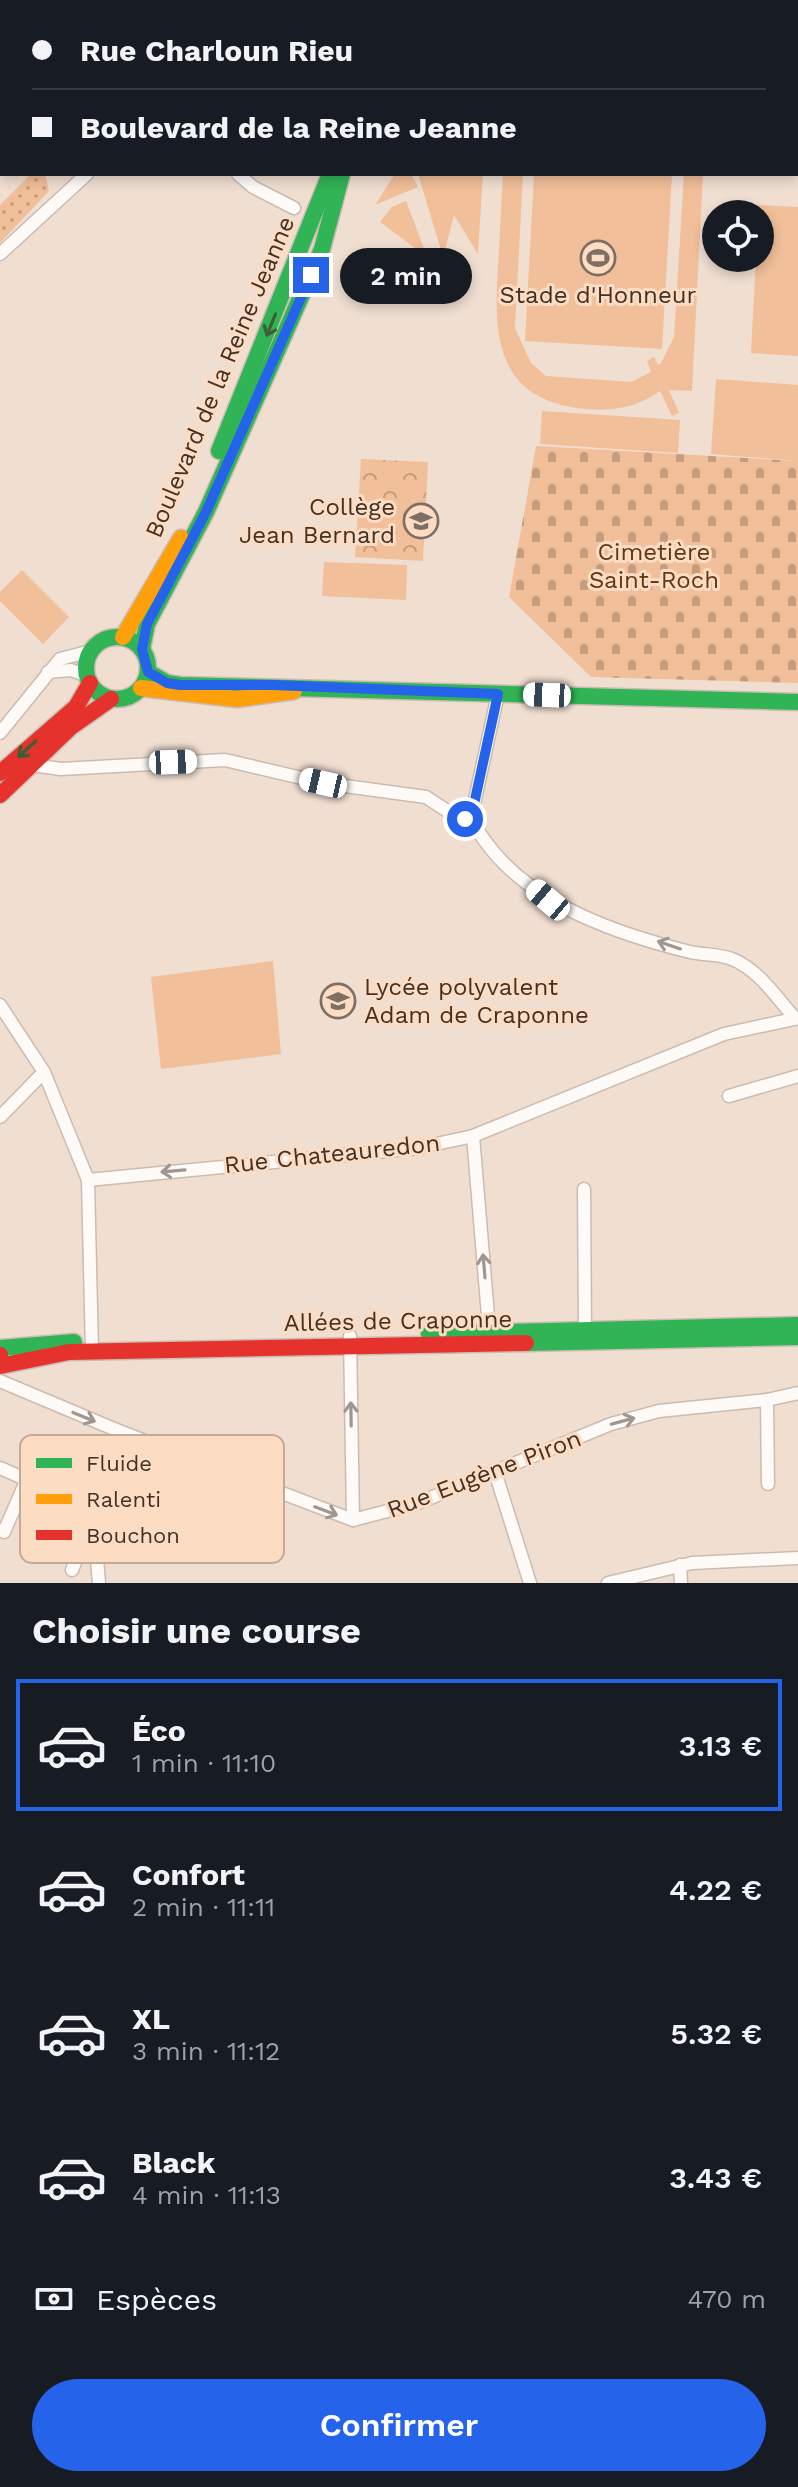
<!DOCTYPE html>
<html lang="fr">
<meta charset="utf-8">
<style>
body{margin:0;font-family:"Work Sans",sans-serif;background:#242831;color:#f1f3f6;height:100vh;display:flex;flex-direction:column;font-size:30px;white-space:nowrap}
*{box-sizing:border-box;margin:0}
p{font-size:26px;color:#9ea1a6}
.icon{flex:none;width:44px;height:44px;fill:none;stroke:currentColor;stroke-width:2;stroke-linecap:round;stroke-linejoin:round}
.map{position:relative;height:1583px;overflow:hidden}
.side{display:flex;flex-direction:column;background:#171b24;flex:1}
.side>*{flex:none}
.banner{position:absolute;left:0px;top:0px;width:798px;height:176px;box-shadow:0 4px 12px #0003;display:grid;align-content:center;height:176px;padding:0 32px;background:#171b24}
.fabs{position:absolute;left:702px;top:200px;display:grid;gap:16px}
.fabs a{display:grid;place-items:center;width:72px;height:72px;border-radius:50%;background:#171b24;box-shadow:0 4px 12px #0003;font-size:40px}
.end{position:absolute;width:36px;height:36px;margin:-18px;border:10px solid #2563eb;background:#fff;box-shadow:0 0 0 4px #fff}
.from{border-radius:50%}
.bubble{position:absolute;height:56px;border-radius:28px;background:#171b24;box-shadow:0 4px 12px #0003;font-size:26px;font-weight:600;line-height:56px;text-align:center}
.car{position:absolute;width:24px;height:48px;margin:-24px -12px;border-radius:10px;box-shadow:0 0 6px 2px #0007;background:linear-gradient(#fff 24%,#345 0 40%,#fff 0 76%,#345 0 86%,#fff 0)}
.banner b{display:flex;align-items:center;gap:28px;height:76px;font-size:30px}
.banner b+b{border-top:2px solid #363941}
.banner i{width:20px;height:20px;background:#f1f3f6}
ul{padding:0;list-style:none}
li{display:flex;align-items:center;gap:24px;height:132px;margin:0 16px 12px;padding:0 16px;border:4px solid transparent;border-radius:0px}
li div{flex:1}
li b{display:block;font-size:30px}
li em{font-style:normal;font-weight:600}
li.current{border-color:#2563eb}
li>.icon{width:72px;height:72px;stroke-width:1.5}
h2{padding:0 32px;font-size:36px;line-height:96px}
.pay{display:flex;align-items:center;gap:20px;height:88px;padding:0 32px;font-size:30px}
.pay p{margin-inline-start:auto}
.action{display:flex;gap:16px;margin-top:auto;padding:16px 32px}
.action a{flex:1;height:92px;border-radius:48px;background:#2563eb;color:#fff;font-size:32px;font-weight:600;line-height:92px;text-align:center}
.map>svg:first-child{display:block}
</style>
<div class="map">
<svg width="798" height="1583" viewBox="0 0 798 1583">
<defs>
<pattern id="grass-dots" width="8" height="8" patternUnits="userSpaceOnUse" patternTransform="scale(2)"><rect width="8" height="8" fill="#f1bf99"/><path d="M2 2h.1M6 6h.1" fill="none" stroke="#c59c7d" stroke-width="1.8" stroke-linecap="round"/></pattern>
<pattern id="cemetery-stones" width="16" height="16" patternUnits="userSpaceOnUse" patternTransform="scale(2)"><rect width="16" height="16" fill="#f1bf99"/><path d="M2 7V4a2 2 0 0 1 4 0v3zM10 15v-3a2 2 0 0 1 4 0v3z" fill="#c59c7d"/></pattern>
<pattern id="park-crowns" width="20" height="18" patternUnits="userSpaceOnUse" patternTransform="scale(2)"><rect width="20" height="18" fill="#f1bf99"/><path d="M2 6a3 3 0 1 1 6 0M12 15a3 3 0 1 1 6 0" fill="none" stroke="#c59c7d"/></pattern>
</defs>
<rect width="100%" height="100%" fill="#f0ded1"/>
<path fill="url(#grass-dots)" d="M 31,174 L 45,174 L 49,191 L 0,243 L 0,205 Z"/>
<path fill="url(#cemetery-stones)" d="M 536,446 L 798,461 L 798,683 L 591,677 L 509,597 Z"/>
<path fill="url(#park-crowns)" d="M 361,459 L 428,462 L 423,561 L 355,557 Z"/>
<g fill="#f1bf99">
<path d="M 395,174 L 411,174 L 418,187 L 375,205 Z"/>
<path d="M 418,174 L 483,174 L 478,254 L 454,215 L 445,250 L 441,250 Z"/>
<path d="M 503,174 L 523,174 L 515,328 L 531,363 L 546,376 L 631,382 L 651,372 L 647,361 L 654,357 L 658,365 L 661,363 L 674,337 L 684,174 L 703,174 L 692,391 L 669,390 L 679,413 L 672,416 L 660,391 C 634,410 602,413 571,407 C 494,393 494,330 498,267 C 500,236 501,205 503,174 Z"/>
<path d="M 534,174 L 672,174 L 662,349 L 525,341 Z"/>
<path d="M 406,201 L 425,251 L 423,254 L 380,222 L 392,207 Z"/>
<path d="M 758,205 L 798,207 L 798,356 L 751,353 L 756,258 L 760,258 Z"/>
<path d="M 716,379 L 798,385 L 798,461 L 711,454 Z"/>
<path d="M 542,411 L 680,420 L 678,453 L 540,444 Z"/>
<path d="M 324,562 L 407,565 L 406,600 L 322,596 Z"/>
<path d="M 22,570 L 69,617 L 43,644 L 0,601 L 0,592 Z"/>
<path d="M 273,961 L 281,1054 L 161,1069 L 151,977 Z"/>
</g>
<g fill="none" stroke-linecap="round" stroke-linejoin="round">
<g stroke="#cbbcb0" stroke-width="15">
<g id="street">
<path d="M 97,0 L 98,2"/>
<path d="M 238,174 L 253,187 L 294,208"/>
<path d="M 0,254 L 87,174"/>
<path d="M 48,672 L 71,670 L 87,676"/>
<path d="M 498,694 L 471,818 C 511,898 609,932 690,952 C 703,955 719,954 732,959 C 759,970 775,996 794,1017"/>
<path d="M 0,733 L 60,659 L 91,651"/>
<path d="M 32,765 L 61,769 L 225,760 L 323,783 L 426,797 L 455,816 L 471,818"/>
<path d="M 0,1005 L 44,1072 L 88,1180 L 92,1352"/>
<path d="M 729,1096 L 798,1076"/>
<path d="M 0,1117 L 44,1072"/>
<path d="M 473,1136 L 490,1340"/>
<path d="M 88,1180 L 418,1148 L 473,1136 L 724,1034 L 798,1018"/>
<path d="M 584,1189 L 585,1330"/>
<path d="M 350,1336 L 353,1520"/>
<path d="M 0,1381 L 119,1431 L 353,1520 L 418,1503 L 611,1424 L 659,1411 L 767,1400 L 798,1393"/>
<path d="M 767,1400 L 768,1484"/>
<path d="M 0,1468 L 69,1498 L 81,1547 L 72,1570"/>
<path d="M 495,1472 L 530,1583"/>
<path d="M 0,1530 L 4,1532 L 27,1479"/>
<path d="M 680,1565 L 681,1583"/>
<path d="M 99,1583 L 91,1487 L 119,1431"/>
<path d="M 608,1583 L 692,1563 L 798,1558"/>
</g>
</g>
<g stroke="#cbbcb0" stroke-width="19">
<g id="fast">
<path d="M 219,451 L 330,174"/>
<circle cx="117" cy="668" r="31"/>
<path d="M 142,649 L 147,624 L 206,512 L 322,249 L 342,174"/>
<path d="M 148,672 L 167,683 L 180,685 L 798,702"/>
<path d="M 429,1334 L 798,1325"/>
<path d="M 526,1343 L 798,1337"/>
<path d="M 0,1348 L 74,1342"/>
</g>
</g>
<g stroke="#cbbcb0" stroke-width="19">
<g id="slow">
<path d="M 410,0 L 410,2"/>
<path d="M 123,637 L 181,538"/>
<path d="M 141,688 L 237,699 L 294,691"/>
</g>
</g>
<g stroke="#cbbcb0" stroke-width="19">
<g id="jam">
<path d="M 392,0 L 392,2"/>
<path d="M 0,773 L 76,707 L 90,683"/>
<path d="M 0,795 L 71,727 L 111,699"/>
<path d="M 0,1355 L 0,1366 L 69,1352 L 526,1343"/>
</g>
</g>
<use href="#street" stroke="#fdfaf8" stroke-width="12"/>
<use href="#fast" stroke="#30b455" stroke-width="16"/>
<use href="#slow" stroke="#ff9f0a" stroke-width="16"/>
<use href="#jam" stroke="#e5322d" stroke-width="16"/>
</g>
<defs><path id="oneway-shaft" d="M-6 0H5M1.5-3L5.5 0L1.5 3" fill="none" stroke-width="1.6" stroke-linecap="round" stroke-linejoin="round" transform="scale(2)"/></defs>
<g stroke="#3c6036">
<use href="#oneway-shaft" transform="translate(271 325) rotate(112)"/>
<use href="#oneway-shaft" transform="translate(27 749) rotate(138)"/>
</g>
<g stroke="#a0968f">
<use href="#oneway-shaft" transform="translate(669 945) rotate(-161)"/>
<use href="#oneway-shaft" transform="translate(173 1171) rotate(175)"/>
<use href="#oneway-shaft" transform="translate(484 1266) rotate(-95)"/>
<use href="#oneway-shaft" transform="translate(351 1414) rotate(-91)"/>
<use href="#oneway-shaft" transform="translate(84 1417) rotate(22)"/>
<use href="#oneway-shaft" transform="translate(623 1421) rotate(-15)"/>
<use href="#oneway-shaft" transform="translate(326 1511) rotate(21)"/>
</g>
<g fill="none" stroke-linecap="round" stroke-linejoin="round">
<path stroke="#2563eb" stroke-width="10" d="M 311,275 L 206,512 L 147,624 L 142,649 L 148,672 L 167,683 L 180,685 L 273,685 L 498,694 L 471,818 L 465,819"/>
</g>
<defs>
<g id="stadium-ring" transform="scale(1.8)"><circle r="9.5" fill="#fddcc4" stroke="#7f6e62" stroke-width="1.5"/><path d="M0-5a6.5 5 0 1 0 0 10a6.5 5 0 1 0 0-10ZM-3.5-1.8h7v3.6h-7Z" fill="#7f6e62"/></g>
<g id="school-ring" transform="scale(1.8)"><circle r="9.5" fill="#fddcc4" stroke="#7f6e62" stroke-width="1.5"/><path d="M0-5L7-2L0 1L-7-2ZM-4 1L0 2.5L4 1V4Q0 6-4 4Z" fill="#7f6e62"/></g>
</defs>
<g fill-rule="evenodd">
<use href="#stadium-ring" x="598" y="258"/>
<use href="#school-ring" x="421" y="521"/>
<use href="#school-ring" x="338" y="1001"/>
</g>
<g text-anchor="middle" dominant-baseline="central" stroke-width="6" stroke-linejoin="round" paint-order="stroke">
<g font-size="24" fill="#423226" stroke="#fddcc4">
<text x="598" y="295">Stade d'Honneur</text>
<text x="395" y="507" text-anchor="end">Collège<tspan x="395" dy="28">Jean Bernard</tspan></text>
<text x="364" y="987" text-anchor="start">Lycée polyvalent<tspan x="364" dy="28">Adam de Craponne</tspan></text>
</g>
<g font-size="24" fill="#423226" stroke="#fddcc4">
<text transform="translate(220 377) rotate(-67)">Boulevard de la Reine Jeanne</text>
<text transform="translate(332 1154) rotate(-6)">Rue Chateauredon</text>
<text transform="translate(398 1321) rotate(-1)">Allées de Craponne</text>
<text transform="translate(484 1474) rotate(-21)">Rue Eugène Piron</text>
</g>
<g font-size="24" fill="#623813" stroke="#fddcc4">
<text x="654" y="552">Cimetière<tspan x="654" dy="28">Saint-Roch</tspan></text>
</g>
</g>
<rect x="20" y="1435" width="264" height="128" rx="12" fill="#fddcc4" stroke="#c5a995" stroke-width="2"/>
<rect x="36" y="1458" width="36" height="10" fill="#30b455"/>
<rect x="36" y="1494" width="36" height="10" fill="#ff9f0a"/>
<rect x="36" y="1530" width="36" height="10" fill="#e5322d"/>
<g font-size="22" fill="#423226">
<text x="86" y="1471">Fluide</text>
<text x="86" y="1507">Ralenti</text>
<text x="86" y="1543">Bouchon</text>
</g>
</svg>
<div class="fabs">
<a><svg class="icon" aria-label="locate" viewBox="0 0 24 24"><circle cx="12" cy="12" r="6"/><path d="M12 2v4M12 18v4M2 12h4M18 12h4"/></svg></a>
</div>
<i class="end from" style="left:465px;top:819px"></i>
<i class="end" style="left:311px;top:275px"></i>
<div class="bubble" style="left:340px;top:248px;width:132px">2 min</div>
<i class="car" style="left:547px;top:695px;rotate:272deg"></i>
<i class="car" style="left:173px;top:762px;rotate:88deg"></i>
<i class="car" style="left:323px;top:783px;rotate:283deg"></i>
<i class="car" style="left:548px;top:900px;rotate:310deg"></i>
<div class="banner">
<b><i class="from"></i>Rue Charloun Rieu</b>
<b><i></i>Boulevard de la Reine Jeanne</b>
</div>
</div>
<section class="side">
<h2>Choisir une course</h2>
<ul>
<li class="current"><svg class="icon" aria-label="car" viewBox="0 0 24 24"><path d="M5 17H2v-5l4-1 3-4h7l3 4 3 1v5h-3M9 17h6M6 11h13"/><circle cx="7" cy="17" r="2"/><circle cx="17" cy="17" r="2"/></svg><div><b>Éco</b><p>1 min · 11:10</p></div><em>3.13 €</em></li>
<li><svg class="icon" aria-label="car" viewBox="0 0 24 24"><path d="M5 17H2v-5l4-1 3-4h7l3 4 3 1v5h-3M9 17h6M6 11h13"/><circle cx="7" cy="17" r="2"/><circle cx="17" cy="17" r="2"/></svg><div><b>Confort</b><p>2 min · 11:11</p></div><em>4.22 €</em></li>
<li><svg class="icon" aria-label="car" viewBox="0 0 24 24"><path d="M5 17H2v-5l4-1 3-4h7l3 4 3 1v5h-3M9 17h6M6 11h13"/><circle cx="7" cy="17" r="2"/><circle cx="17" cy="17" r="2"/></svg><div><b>XL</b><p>3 min · 11:12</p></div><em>5.32 €</em></li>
<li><svg class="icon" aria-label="car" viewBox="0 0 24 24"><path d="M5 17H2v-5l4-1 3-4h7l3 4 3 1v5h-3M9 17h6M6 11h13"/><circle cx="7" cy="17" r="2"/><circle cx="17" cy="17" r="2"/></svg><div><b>Black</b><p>4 min · 11:13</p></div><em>3.43 €</em></li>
</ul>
<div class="pay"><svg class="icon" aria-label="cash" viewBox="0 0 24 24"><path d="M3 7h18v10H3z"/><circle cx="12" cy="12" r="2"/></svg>Espèces<p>470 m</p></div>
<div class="action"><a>Confirmer</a></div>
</section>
